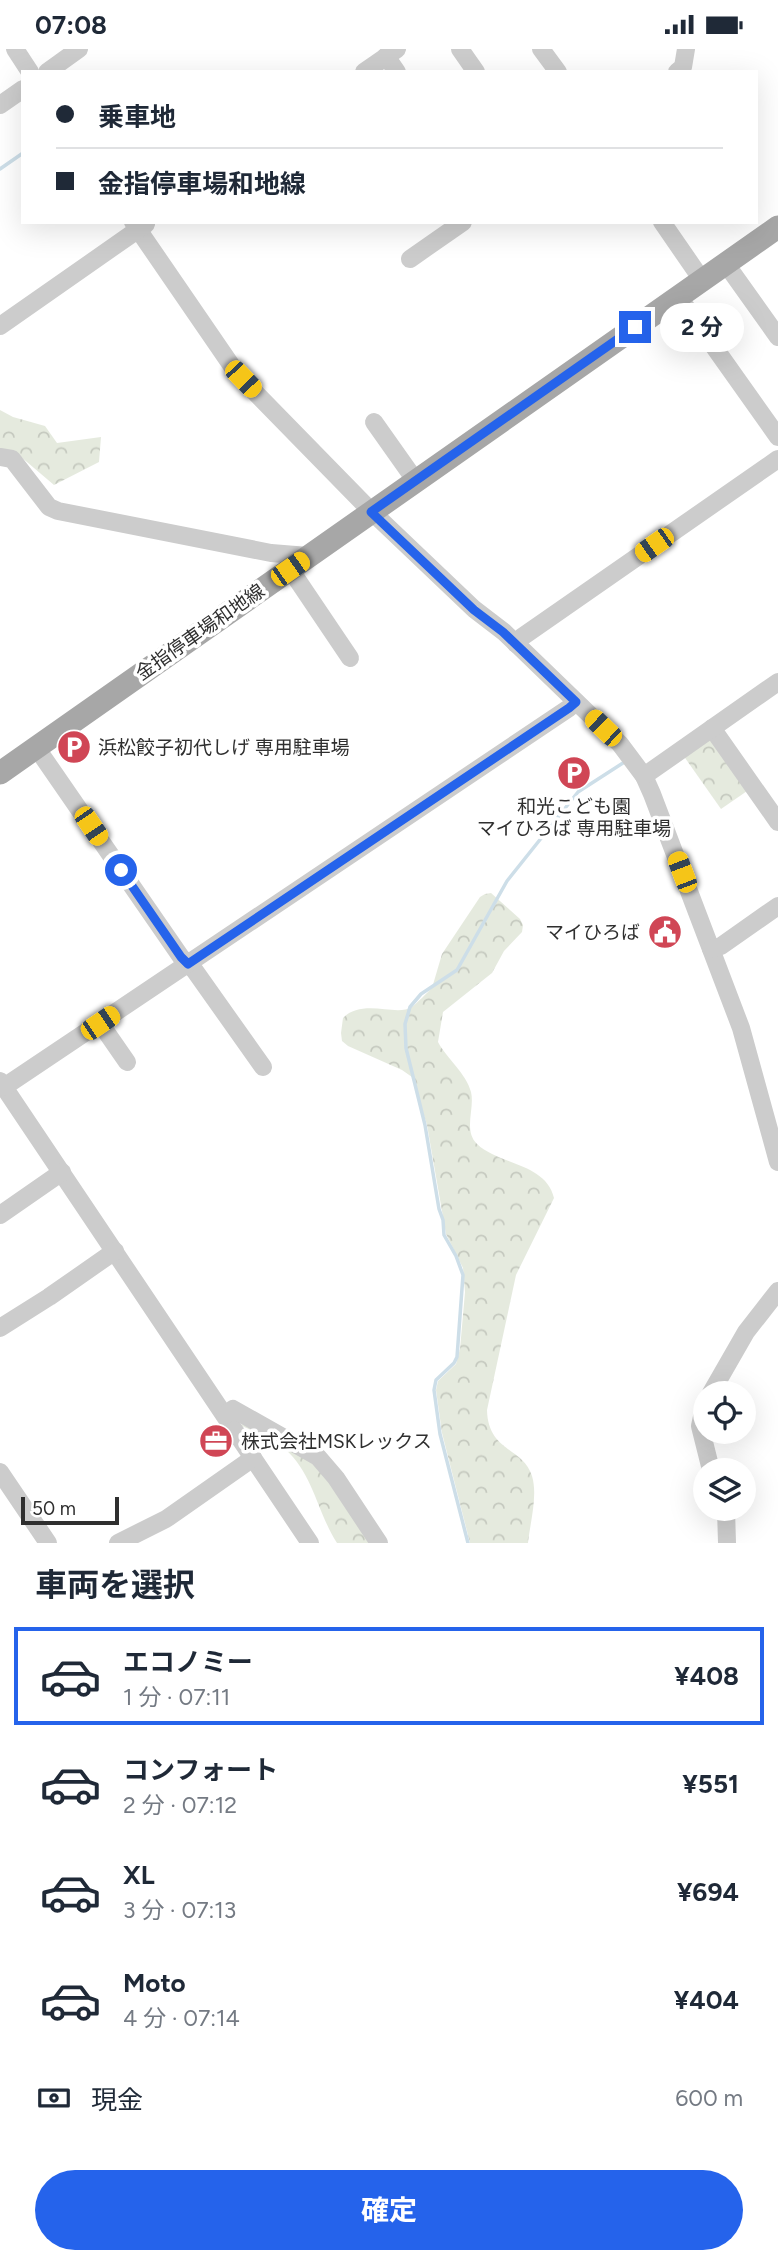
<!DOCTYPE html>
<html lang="ja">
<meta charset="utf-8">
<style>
body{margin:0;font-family:Figtree,"Noto Sans JP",sans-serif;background:#f6f6f7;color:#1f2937;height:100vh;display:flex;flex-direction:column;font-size:26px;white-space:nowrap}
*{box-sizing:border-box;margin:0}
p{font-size:23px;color:#747a83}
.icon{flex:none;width:38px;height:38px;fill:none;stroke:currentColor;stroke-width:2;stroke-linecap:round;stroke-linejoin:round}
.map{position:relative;height:1494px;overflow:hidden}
.drawer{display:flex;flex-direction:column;background:#fff;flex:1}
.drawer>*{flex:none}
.guide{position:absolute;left:21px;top:21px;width:737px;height:154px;border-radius:0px;box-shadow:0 7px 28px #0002;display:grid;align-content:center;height:154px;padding:0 35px;background:#fff}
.buttons{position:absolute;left:693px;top:1332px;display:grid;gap:14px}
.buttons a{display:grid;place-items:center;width:63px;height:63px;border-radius:50%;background:#fff;box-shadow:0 7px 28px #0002;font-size:35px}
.scale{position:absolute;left:21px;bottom:18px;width:98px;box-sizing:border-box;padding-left:7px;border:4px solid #2f2f2f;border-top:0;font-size:19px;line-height:24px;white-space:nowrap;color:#2f2f2f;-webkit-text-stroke:5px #fff;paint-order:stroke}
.end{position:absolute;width:32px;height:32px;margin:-16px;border:9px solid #2563eb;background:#fff;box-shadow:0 0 0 4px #fff}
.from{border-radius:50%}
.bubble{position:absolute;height:49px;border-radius:24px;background:#fff;box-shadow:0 7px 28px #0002;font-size:23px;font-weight:700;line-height:49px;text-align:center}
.car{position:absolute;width:21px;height:42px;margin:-21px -10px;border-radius:9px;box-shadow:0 0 5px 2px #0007;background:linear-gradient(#f5c518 24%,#345 0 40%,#f5c518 0 76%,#345 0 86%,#f5c518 0)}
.guide b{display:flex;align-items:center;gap:24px;height:66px;font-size:26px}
.guide b+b{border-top:2px solid #e0e1e3}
.guide i{width:18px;height:18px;background:#1f2937}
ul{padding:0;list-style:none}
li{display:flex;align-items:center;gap:21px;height:98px;margin:0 14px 10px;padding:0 21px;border:4px solid transparent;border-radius:0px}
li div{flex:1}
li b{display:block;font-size:26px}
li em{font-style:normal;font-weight:700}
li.on{border-color:#2563eb}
li>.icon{width:63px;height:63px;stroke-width:1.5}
h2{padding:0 35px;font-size:32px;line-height:84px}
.pay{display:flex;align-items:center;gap:18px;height:77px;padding:0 35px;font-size:26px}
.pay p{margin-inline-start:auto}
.primary-button{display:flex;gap:14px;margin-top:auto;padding:14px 35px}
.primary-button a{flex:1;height:80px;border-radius:42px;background:#2563eb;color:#fff;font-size:28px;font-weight:700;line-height:80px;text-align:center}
.status{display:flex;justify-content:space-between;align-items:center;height:49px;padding:0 35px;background:#fff;direction:ltr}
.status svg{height:19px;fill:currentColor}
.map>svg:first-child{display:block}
</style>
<div class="status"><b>07:08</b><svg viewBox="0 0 49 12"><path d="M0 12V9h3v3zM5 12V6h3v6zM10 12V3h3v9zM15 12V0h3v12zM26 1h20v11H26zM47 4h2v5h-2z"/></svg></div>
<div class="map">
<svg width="778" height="1494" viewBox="0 0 778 1494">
<defs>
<pattern id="forest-crowns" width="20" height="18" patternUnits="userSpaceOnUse" patternTransform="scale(1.75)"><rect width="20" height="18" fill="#e5eade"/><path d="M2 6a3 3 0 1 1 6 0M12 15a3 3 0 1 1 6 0" fill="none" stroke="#c5c9bf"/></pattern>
</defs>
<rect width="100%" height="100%" fill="#fff"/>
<g fill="url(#forest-crowns)">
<path d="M 0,361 L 13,368 L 45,377 L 57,394 L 101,388 L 99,413 L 54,436 L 14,402 L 0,406 Z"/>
<path d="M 710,688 L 750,740 L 721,760 L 683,706 Z"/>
<path d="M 491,844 L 520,870 L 523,876 L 522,883 L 504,902 L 492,924 L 443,963 L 438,993 C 447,1010 466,1024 471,1043 C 475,1060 463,1081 477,1095 C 499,1116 546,1114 554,1149 L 516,1226 L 487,1361 C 488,1403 523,1398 532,1427 C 538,1447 530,1474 528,1494 L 470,1494 L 442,1384 L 436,1341 L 438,1332 L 456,1315 L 460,1300 L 465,1243 L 463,1219 L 446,1185 L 427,1076 L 412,1028 L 402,1021 L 348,997 L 342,992 L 341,984 L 343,969 C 363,949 396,968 412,958 C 418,953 426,945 432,939 L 442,905 L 480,848 L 485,845 Z"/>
<path d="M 241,1373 L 315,1412 L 373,1494 L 337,1494 C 318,1465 313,1425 286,1401 C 274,1391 256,1384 242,1377 Z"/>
</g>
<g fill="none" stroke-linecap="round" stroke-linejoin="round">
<g stroke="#cddee8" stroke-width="3.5">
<path d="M 0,120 L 23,104"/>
<path d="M 468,1494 L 440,1385 L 434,1341 L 436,1331 L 454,1314 L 457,1308 L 463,1226 L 456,1207 L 444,1186 L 443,1171 L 439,1160 L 425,1076 L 406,999 L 405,975 L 410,958 L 421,945 L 457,921 L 507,832 L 578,743 L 626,712"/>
</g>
<g stroke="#ccc" stroke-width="18">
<path d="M 15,0 L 30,23"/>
<path d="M 460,0 L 476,23"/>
<path d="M 541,0 L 558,23"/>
<path d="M 386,7 L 397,23"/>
<path d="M 47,23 L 79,0"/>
<path d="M 364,23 L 397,0"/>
<path d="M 677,23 L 683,18 L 686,0"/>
<path d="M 0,56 L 23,40"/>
<path d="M 133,173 L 238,326 L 371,462 L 474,560 L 504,583 L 620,695 L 644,727 L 652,745 L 741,979 L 778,1113"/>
<path d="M 662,173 L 702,231"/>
<path d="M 410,210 L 463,173"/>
<path d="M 726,215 L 778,288"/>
<path d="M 678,247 L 778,388"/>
<path d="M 0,277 L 146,175"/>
<path d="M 374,373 L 415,431"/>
<path d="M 0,408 L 12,410 L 49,458 L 58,462 L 271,504 L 308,507"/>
<path d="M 290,520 L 350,609"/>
<path d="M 516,595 L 522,588 L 778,410"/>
<path d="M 712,679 L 778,773"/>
<path d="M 36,698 L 181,908 L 195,922 L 263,1018"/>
<path d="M 644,727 L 778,633"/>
<path d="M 711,900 L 721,897 L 778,857"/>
<path d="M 100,974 L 127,1013"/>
<path d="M 0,1032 L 310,1494"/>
<path d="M 4,1038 L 569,659 L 576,653"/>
<path d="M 0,1166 L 62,1123"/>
<path d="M 0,1279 L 49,1248 L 115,1202"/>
<path d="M 711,1344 L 746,1283 L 778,1242"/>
<path d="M 705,1354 L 700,1377 L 711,1421"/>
<path d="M 225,1366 L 233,1360 L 318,1408 L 336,1429 L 379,1494"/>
<path d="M 0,1423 L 48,1494"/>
<path d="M 726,1460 L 727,1494"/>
<path d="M 118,1494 L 166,1470 L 253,1409"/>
</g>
<path stroke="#a7a7a7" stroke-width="23" d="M 0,724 L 778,178"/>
</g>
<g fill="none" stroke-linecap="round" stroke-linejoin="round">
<path stroke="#2563eb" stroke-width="9" d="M 121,821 L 181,908 L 188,915 L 569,659 L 576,653 L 503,583 L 474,561 L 371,463 L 635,278"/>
</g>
<defs>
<g id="parking-disc" transform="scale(1.75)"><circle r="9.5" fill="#d04655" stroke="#fff"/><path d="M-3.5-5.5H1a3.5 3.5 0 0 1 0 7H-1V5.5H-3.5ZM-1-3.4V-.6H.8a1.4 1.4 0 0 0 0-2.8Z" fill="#fff"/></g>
<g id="civic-disc" transform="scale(1.75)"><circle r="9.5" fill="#d04655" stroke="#fff"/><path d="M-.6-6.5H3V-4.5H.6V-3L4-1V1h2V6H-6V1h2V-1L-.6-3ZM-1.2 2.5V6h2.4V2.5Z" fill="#fff"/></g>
<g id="office-disc" transform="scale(1.75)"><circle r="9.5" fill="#d04655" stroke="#fff"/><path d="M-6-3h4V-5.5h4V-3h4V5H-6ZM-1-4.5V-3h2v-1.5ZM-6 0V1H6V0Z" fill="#fff"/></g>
</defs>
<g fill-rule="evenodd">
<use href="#parking-disc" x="74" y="698"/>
<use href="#parking-disc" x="574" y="724"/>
<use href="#civic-disc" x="665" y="883"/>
<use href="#office-disc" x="216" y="1392"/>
</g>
<g text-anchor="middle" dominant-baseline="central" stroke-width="7" stroke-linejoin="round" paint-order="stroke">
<g font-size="19" fill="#2f2f2f" stroke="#fff">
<text transform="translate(200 583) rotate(-35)">金指停車場和地線</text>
</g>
<g font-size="19" fill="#2f2f2f" stroke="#fff" text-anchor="start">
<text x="98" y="698">浜松餃子初代しげ 専用駐車場</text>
<text x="574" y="757" text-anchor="middle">和光こども園<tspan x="574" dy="22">マイひろば 専用駐車場</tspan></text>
<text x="640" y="883" text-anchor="end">マイひろば</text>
<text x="241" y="1392">株式会社MSKレックス</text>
</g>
</g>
</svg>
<div class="buttons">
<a><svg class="icon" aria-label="locate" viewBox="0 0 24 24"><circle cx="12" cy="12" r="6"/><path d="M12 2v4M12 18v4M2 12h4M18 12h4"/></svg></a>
<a><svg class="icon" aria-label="layers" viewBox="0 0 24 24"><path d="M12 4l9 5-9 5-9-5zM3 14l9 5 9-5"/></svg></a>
</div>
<div class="scale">50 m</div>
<i class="end from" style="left:121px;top:821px"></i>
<i class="end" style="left:635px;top:278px"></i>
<div class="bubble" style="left:660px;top:254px;width:84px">2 分</div>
<i class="car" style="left:243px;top:330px;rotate:136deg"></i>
<i class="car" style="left:654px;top:496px;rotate:235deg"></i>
<i class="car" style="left:290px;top:520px;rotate:55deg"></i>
<i class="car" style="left:603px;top:679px;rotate:314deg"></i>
<i class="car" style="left:91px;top:777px;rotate:146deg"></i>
<i class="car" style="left:682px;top:823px;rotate:339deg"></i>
<i class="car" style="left:100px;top:974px;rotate:56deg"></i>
<div class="guide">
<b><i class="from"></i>乗車地</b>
<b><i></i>金指停車場和地線</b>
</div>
</div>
<section class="drawer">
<h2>車両を選択</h2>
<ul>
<li class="on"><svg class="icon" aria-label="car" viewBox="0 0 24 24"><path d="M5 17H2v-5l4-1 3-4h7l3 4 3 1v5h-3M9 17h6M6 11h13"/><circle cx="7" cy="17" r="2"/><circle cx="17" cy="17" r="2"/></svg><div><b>エコノミー</b><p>1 分 · 07:11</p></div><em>¥408</em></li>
<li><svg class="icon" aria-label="car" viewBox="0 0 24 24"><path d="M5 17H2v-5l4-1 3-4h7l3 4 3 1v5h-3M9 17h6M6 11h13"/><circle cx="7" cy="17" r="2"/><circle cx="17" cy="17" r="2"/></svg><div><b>コンフォート</b><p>2 分 · 07:12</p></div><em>¥551</em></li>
<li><svg class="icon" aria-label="car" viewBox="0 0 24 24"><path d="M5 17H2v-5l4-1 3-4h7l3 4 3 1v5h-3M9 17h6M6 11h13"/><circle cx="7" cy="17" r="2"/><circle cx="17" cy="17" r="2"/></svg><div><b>XL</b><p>3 分 · 07:13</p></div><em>¥694</em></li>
<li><svg class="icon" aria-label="car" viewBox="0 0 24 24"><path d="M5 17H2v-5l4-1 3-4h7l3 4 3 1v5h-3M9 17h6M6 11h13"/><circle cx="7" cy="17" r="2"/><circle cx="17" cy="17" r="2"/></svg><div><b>Moto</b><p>4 分 · 07:14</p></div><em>¥404</em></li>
</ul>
<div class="pay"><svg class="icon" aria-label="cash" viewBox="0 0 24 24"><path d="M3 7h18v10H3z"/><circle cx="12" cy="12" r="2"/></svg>現金<p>600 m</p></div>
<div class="primary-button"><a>確定</a></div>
</section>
